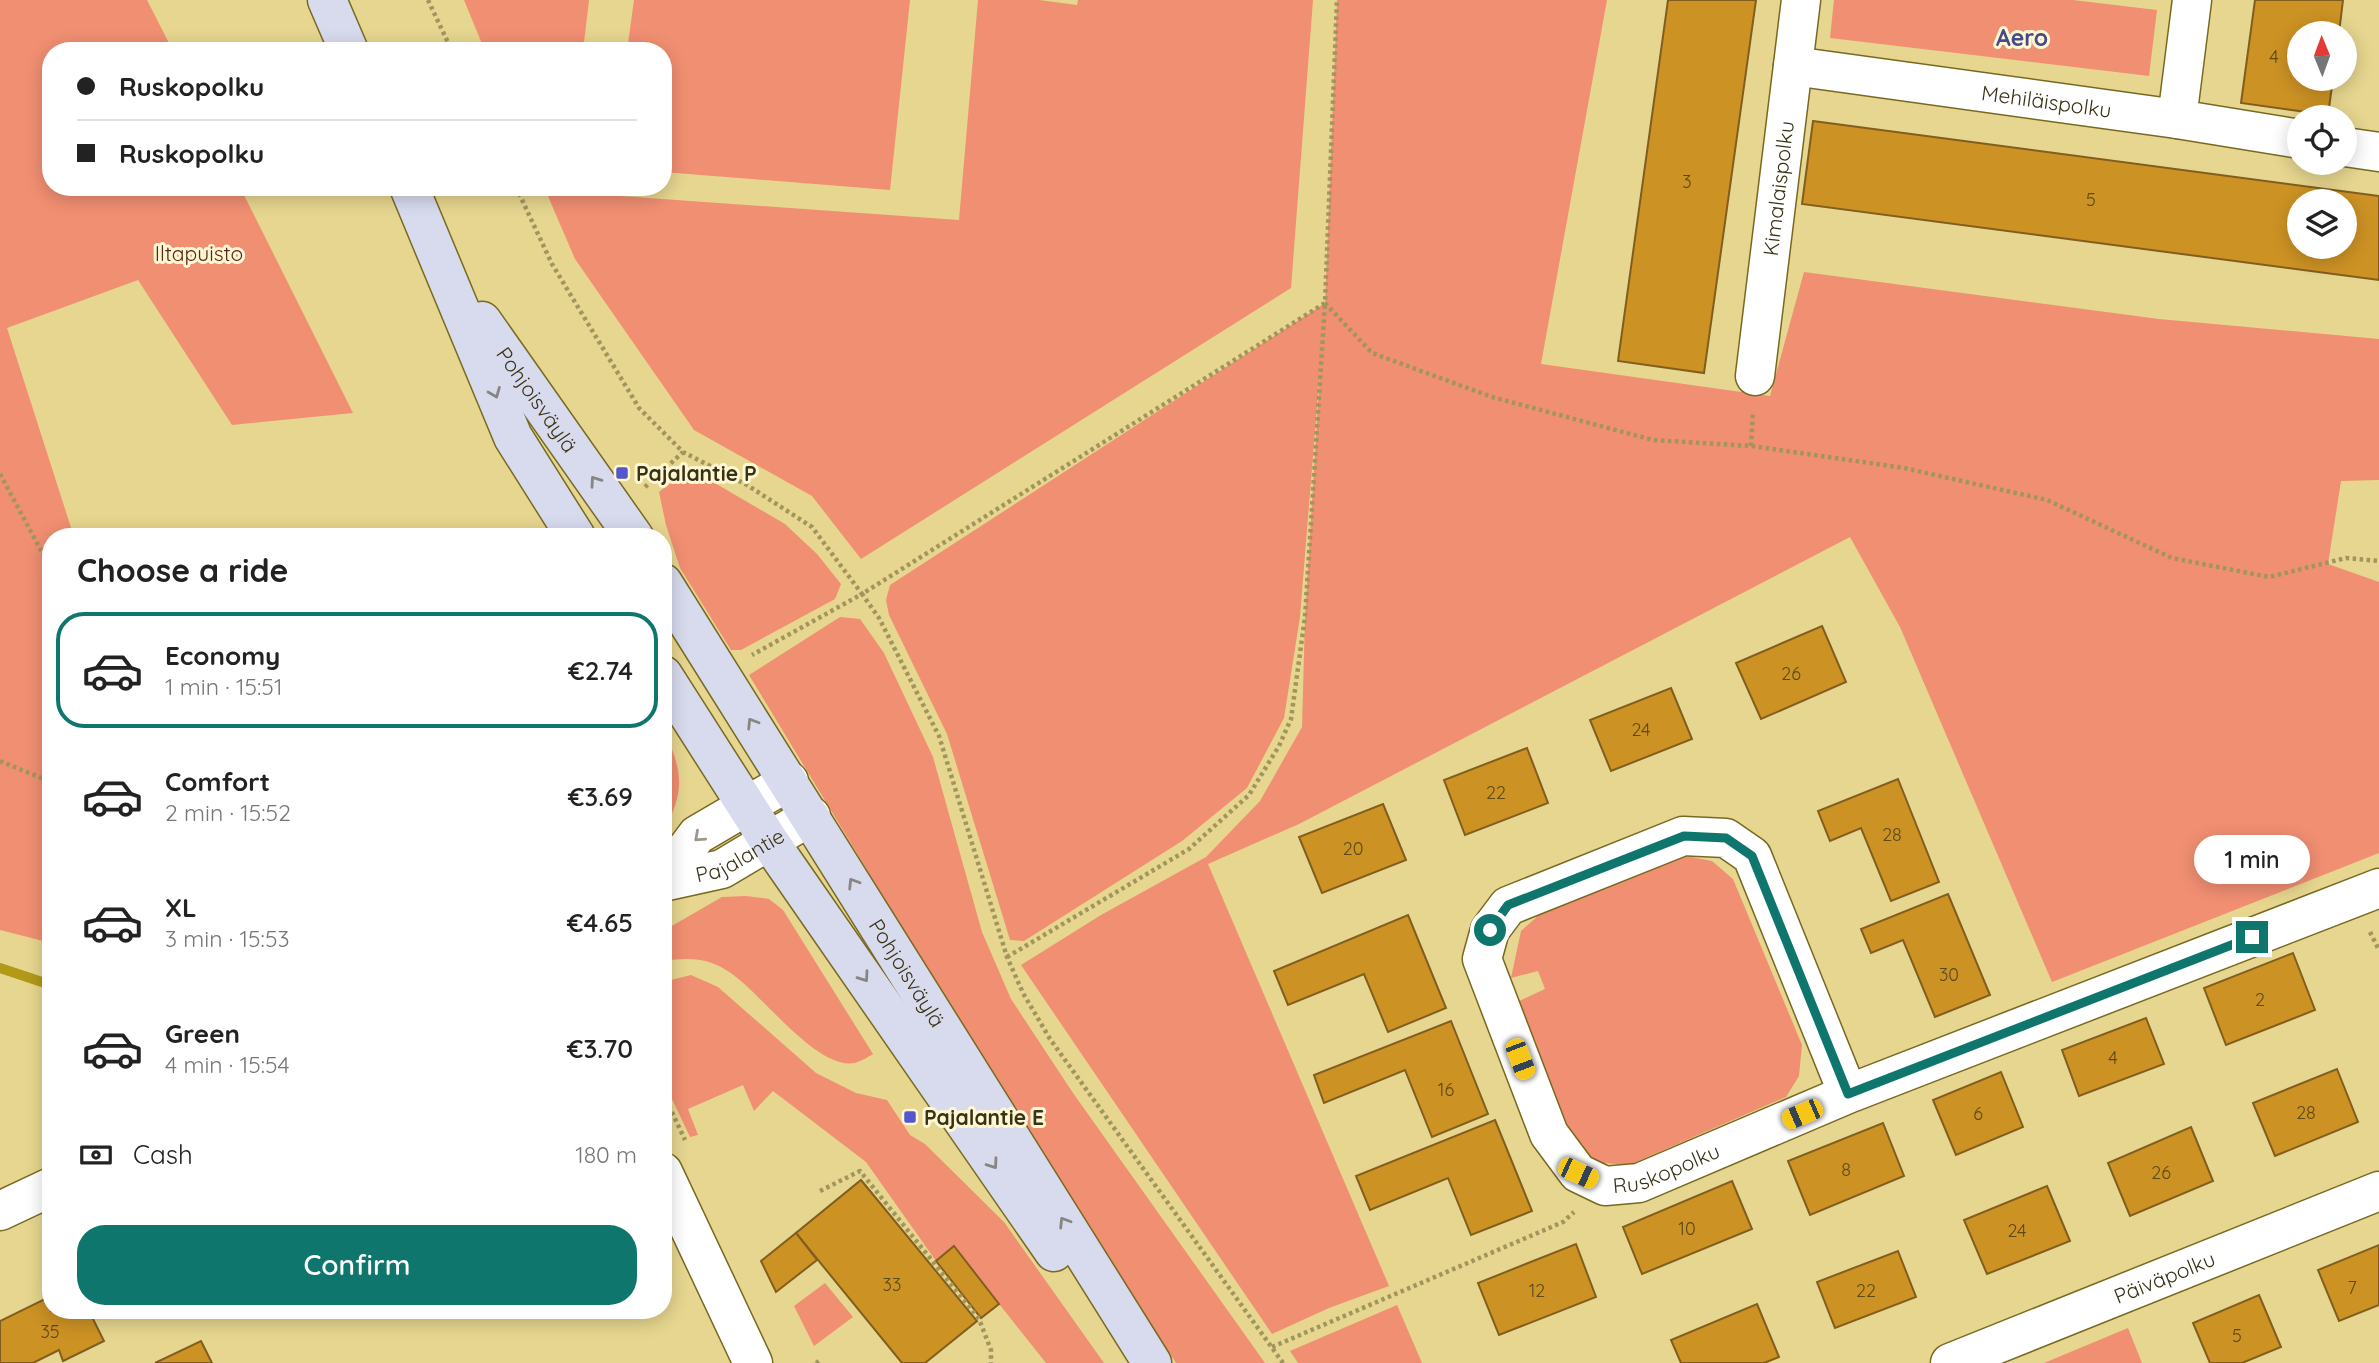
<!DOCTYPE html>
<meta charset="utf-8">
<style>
body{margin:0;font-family:Quicksand,sans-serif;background:#f6f6f6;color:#222;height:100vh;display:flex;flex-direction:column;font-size:26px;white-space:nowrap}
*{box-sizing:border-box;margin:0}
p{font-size:23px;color:#767676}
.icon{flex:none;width:38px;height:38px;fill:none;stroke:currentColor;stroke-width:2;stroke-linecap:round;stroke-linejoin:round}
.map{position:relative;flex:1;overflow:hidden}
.details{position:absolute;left:42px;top:528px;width:630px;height:791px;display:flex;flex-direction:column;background:#fff;border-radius:28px;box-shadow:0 4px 18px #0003}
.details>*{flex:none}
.guide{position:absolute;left:42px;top:42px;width:630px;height:154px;border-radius:28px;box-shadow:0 4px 18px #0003;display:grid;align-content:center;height:154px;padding:0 35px;background:#fff}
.needle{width:46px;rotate:359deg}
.controls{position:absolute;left:2287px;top:21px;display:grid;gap:14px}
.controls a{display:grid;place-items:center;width:70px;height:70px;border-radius:50%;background:#fff;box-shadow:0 4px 18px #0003;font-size:35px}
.end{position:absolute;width:32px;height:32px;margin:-16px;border:9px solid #0f766e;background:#fff;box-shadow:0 0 0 4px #fff}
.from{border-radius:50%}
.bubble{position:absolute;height:49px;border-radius:24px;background:#fff;box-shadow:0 4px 18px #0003;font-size:23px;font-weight:600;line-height:49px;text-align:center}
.car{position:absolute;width:21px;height:42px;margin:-21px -10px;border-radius:9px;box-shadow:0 0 5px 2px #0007;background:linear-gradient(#f5c518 24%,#345 0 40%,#f5c518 0 76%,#345 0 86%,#f5c518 0)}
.guide b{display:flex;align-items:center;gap:24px;height:66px;font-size:26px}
.guide b+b{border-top:2px solid #e0e0e0}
.guide i{width:18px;height:18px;background:#222}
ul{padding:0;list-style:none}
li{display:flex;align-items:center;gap:21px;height:116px;margin:0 14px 10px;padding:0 21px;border:4px solid transparent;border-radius:28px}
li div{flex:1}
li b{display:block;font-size:26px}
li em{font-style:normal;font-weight:600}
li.selected{border-color:#0f766e}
li>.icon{width:63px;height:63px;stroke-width:1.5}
h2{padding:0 35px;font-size:32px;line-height:84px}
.pay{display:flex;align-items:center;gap:18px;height:77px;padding:0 35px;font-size:26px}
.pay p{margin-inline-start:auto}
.cta{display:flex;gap:14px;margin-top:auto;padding:14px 35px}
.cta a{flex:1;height:80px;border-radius:28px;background:#0f766e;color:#fff;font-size:28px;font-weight:600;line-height:80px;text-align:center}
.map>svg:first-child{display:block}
</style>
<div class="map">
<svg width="2379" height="1363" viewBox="0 0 2379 1363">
<rect width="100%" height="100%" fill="#e6d68f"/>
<g fill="#f18f72">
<path d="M 0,0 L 147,0 L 173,51 L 51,51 L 51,187 L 240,187 L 353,413 L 232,425 L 138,280 L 7,328 L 74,537 L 51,537 L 51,943 L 0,930 Z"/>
<path d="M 464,0 L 589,0 L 583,51 L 485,51 Z"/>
<path d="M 634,0 L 910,0 L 890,190 L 663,172 L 663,51 L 627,51 Z"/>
<path d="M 978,0 L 1039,0 L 1077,5 L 1078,0 L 1313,0 L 1291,288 L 861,559 L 812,496 L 694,430 L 575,259 L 544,187 L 592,187 L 592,194 L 959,220 Z"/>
<path d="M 1337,0 L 1607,0 L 1541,364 L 1770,396 L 1804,272 L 2159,319 L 2379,339 L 2379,480 L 2341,481 L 2328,564 L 2379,582 L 2379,853 L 2052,982 L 1900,627 L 1850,537 L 1299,824 L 1208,864 L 1389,1286 L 1329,1308 L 1272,1334 L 1021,965 L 1101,915 L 1206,857 L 1260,801 L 1302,727 L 1305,617 L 1320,369 L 1300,617 L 1284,718 L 1247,788 L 1182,841 L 1024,941 L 1010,940 L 947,734 L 889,615 L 886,600 L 890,585 L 1325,303 Z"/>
<path d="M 1834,0 L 2073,0 L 2157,10 L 2149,76 L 1830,38 Z"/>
<path d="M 682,474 L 701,475 L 785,524 L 817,554 L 841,584 L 835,599 L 741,650 L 731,650 L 680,568 L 666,525 L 659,492 Z"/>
<path d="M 840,617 L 860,619 L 884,653 L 933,757 L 982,932 L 1011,999 L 1073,1093 L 1265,1363 L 1176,1363 L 930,974 L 749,675 Z"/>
<path d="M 668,739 C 685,780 682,795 663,833 L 663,740 Z"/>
<path d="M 1686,856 L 1712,861 L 1733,879 L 1802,1045 L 1799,1076 L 1786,1097 L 1629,1165 L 1591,1162 L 1561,1130 L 1515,1003 L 1545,989 L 1538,971 L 1511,978 L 1521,931 L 1539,915 Z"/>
<path d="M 746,896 L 769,899 L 783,910 L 873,1054 C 868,1057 860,1062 854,1063 C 815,1070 758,988 726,970 C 705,957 686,958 663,961 L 663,931 L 722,897 Z"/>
<path d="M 691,975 L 718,987 L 816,1073 L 856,1093 L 887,1100 L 910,1135 L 925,1144 L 1004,1222 L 1104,1363 L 1046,1363 L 954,1247 L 936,1261 L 866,1162 L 773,1091 L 754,1111 L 743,1085 L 688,1109 L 698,1135 L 690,1137 L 663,1080 L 663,982 Z"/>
<path d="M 825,1283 L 853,1317 L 814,1346 L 794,1306 Z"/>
<path d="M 1397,1305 L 1422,1363 L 1298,1363 L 1290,1351 Z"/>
<path d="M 2128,1328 L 2142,1363 L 2044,1363 Z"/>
</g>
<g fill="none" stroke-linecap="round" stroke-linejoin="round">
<path stroke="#b29918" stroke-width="10" d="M 0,968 L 51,985"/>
</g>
<g fill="#cd9224" stroke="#825e1e" stroke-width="2" fill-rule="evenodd">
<path d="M 1668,0 L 1756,0 L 1704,373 L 1618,361 Z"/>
<path d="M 2255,0 L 2343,0 L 2339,33 L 2300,33 L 2300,79 L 2333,79 L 2328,115 L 2241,103 Z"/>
<path d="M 1813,121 L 2379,196 L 2379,280 L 1802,204 ZM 2300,201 L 2345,201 L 2345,247 L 2300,247 Z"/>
<path d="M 1822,626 L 1846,682 L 1761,719 L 1736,663 Z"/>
<path d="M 1671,688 L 1692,739 L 1611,771 L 1590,720 Z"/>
<path d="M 1527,748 L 1548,803 L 1465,835 L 1444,780 Z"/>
<path d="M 1898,779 L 1939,882 L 1891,901 L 1861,828 L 1830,841 L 1818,811 Z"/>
<path d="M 1383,804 L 1406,860 L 1322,893 L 1299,837 Z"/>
<path d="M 1948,894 L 1990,995 L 1935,1017 L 1903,940 L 1871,953 L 1861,929 Z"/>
<path d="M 1408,915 L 1446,1008 L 1388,1032 L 1364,974 L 1288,1005 L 1274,971 Z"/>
<path d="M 2293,953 L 2315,1010 L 2226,1045 L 2204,988 Z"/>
<path d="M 2146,1018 L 2164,1064 L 2079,1096 L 2062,1050 Z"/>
<path d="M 1451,1021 L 1488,1114 L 1432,1137 L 1405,1070 L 1324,1103 L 1314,1075 Z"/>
<path d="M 2337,1069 L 2358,1122 L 2275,1156 L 2253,1103 Z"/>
<path d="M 2001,1072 L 2023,1127 L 1956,1155 L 1933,1100 Z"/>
<path d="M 1495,1120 L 1532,1211 L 1471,1235 L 1448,1178 L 1370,1210 L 1356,1176 Z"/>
<path d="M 1883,1123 L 1904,1176 L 1810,1215 L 1788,1161 Z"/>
<path d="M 2191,1127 L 2213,1181 L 2130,1216 L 2108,1163 Z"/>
<path d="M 861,1180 L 977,1321 L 925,1363 L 902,1363 L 796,1233 Z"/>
<path d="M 1732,1181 L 1752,1229 L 1642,1274 L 1623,1227 Z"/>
<path d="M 2047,1186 L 2070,1241 L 1987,1274 L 1964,1220 Z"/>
<path d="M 796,1233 L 817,1260 L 776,1292 L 761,1261 Z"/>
<path d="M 1576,1244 L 1596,1297 L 1499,1335 L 1478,1283 Z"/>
<path d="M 2379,1245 L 2379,1305 L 2339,1321 L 2318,1270 Z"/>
<path d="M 954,1246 L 999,1304 L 981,1318 L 936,1261 Z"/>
<path d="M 1898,1251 L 1916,1297 L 1835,1328 L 1817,1282 Z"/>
<path d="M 2259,1295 L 2281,1347 L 2242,1363 L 2210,1363 L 2193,1323 Z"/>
<path d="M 51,1296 L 51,1311 L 89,1311 L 104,1341 L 63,1361 L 59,1350 L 33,1363 L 0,1363 L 0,1321 Z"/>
<path d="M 1757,1304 L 1779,1357 L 1764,1363 L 1681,1363 L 1671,1340 Z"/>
<path d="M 201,1341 L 212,1363 L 155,1363 Z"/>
</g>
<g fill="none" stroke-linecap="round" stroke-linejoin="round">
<g stroke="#786921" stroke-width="41">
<g id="minor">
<path id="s1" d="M 1793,66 L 2177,119 L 2300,139"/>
<path d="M 2177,119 L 2192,0"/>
<path d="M 2345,147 L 2379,152"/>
<path id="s2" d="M 1755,376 L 1801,0"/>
<path id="s3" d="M 1848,1094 L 1752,856 L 1726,838 L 1683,836 L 1508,906 L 1490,930 L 1482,959 L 1549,1134 L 1578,1173 L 1605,1186 L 1639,1183 L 1848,1094 L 2379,888"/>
<path d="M 663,1172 L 753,1363"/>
<path id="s4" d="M 1950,1363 L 2379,1191"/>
</g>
</g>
<g stroke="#786921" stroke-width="41">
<g id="tertiary">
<path d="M 663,880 L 697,835 L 789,781"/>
<path id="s5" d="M 663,882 L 722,869 L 811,816"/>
<path d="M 0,1211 L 51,1187"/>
</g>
</g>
<g stroke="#786921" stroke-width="41">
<g id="secondary">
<path d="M 327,0 L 349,51"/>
<path d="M 409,187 L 513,437 L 576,537"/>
<path id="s6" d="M 482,321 L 634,537"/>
<path id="s7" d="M 663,583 L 1152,1363"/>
<path d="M 663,675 L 769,841 L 1054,1252"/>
</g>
</g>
<g stroke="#a1955e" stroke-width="4.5" stroke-dasharray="3.5 3.5" stroke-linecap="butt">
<path d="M 428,0 L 452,51"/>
<path d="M 516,187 L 552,264 L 639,408 L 683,452 L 747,485 L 812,527 L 862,594 L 752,655"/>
<path d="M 1325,303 L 1372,353 L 1492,397 L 1653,440 L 1751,446 L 1904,468 L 2047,500 L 2172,558 L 2269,577 L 2346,558 L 2379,561"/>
<path d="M 1751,446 L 1753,412"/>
<path d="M 0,474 L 51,569"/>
<path d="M 645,487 L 683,452"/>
<path d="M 0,761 L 51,782"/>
<path d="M 2370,932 L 2379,950"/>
<path d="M 1007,957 L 1189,849 L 1249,795 L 1279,746 L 1291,719 L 1305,617 L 1325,303"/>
<path d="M 663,1093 L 685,1140"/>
<path d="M 820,1191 L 860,1171 L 979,1319 L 991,1350 L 991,1363"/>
<path d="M 1272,1347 L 1563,1222 L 1574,1212"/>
<path d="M 816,1363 L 819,1361 L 820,1363"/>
<path d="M 1283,1363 L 1050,1039 L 1023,993 L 1007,957 L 939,736 L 879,618 L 862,594 L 1325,303 L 1337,0"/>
</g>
<use href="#minor" stroke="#fff" stroke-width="38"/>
<use href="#tertiary" stroke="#fff" stroke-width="38"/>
<use href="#secondary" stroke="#d8daee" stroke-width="38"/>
</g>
<defs><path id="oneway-chevron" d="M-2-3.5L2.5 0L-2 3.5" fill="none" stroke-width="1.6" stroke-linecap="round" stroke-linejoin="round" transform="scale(1.75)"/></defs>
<g stroke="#888682">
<use href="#oneway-chevron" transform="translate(495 393) rotate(68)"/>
<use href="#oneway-chevron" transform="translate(595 481) rotate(-125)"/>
<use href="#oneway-chevron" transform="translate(752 723) rotate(-122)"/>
<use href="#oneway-chevron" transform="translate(853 883) rotate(-122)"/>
<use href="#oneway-chevron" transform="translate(864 977) rotate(55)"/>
<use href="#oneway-chevron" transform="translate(993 1164) rotate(55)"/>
<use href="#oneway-chevron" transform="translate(1064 1222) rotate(-122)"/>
</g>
<use stroke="#9c988a" href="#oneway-chevron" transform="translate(699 837) rotate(138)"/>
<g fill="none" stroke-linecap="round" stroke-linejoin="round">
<path stroke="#0f766e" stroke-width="9" d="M 1490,930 L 1508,905 L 1684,836 L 1726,838 L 1752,856 L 1848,1094 L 2252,937"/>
</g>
<g fill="#5356cc" stroke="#fff7d4" stroke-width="2.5">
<rect x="615" y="466" width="14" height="14" rx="3.5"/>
<rect x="903" y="1110" width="14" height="14" rx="3.5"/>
</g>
<g text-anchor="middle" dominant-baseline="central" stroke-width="6" stroke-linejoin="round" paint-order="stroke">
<g font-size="18" fill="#5d4a19">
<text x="2274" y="56">4</text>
<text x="1687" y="181">3</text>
<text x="2091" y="199">5</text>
<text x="1791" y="673">26</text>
<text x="1641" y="729">24</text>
<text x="1496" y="792">22</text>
<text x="1892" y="834">28</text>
<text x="1353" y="848">20</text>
<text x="1949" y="974">30</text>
<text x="2260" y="999">2</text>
<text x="2113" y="1057">4</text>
<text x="1446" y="1089">16</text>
<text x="2306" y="1112">28</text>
<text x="1978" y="1113">6</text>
<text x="1846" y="1169">8</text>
<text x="2161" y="1172">26</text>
<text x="1687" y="1228">10</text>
<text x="2017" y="1230">24</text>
<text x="892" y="1284">33</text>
<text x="2352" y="1287">7</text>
<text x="1537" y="1290">12</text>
<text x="1866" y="1290">22</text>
<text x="50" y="1331">35</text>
<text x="2237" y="1335">5</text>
</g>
<g font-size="21" fill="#383215" stroke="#fff7d4">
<text stroke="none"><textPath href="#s1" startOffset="256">Mehiläispolku</textPath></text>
<text stroke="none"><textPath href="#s2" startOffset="189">Kimalaispolku</textPath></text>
<text stroke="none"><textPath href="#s6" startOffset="96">Pohjoisväylä</textPath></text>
<text stroke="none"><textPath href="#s5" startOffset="82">Pajalantie</textPath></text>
<text stroke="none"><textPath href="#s7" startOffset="460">Pohjoisväylä</textPath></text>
<text stroke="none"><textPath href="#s3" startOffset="910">Ruskopolku</textPath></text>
<text stroke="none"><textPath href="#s4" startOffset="231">Päiväpolku</textPath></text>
</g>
<g font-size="21" fill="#592617" stroke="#fff7d4">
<text x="199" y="253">Iltapuisto</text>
</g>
<g font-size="21" font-weight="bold" fill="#383215" stroke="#fff7d4" text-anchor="start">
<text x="636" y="473">Pajalantie P</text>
<text x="924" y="1117">Pajalantie E</text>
</g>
<g font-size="23" font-weight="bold" fill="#454b88" stroke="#fff7d4">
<text x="2022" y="37">Aero</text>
</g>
</g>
</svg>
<div class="controls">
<a><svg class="needle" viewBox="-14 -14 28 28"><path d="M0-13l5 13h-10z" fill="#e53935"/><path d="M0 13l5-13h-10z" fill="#767676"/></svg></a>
<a><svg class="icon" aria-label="locate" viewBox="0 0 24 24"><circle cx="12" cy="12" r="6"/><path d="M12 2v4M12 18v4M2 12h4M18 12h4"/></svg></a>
<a><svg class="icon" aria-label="layers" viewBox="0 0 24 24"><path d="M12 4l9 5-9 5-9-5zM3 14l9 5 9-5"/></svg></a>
</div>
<i class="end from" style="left:1490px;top:930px"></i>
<i class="end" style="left:2252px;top:937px"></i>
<div class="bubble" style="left:2194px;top:835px;width:116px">1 min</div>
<i class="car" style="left:1520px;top:1059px;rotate:159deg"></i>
<i class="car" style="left:1802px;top:1114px;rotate:247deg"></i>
<i class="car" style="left:1578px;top:1173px;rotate:115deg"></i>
<div class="guide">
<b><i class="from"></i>Ruskopolku</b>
<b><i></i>Ruskopolku</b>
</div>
<section class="details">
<h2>Choose a ride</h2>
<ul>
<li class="selected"><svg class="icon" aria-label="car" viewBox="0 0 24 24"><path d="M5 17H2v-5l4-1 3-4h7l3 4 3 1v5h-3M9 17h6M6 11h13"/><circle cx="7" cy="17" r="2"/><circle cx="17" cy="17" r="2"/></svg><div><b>Economy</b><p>1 min · 15:51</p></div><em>€2.74</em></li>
<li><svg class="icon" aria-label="car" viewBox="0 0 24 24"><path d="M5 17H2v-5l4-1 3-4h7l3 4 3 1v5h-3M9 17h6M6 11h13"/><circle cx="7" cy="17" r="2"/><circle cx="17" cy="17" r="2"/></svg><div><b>Comfort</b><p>2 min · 15:52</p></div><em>€3.69</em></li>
<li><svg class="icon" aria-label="car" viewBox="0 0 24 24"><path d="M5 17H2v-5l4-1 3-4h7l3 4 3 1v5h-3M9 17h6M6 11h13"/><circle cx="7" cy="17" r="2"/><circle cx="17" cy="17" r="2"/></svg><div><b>XL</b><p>3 min · 15:53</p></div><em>€4.65</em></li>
<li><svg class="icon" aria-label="car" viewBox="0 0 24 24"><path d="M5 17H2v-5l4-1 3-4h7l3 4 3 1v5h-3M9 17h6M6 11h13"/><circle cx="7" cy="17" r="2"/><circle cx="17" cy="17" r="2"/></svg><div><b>Green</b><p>4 min · 15:54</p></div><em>€3.70</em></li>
</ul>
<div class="pay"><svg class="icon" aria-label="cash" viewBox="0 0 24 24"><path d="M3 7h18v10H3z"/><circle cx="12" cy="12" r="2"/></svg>Cash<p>180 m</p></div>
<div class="cta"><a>Confirm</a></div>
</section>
</div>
